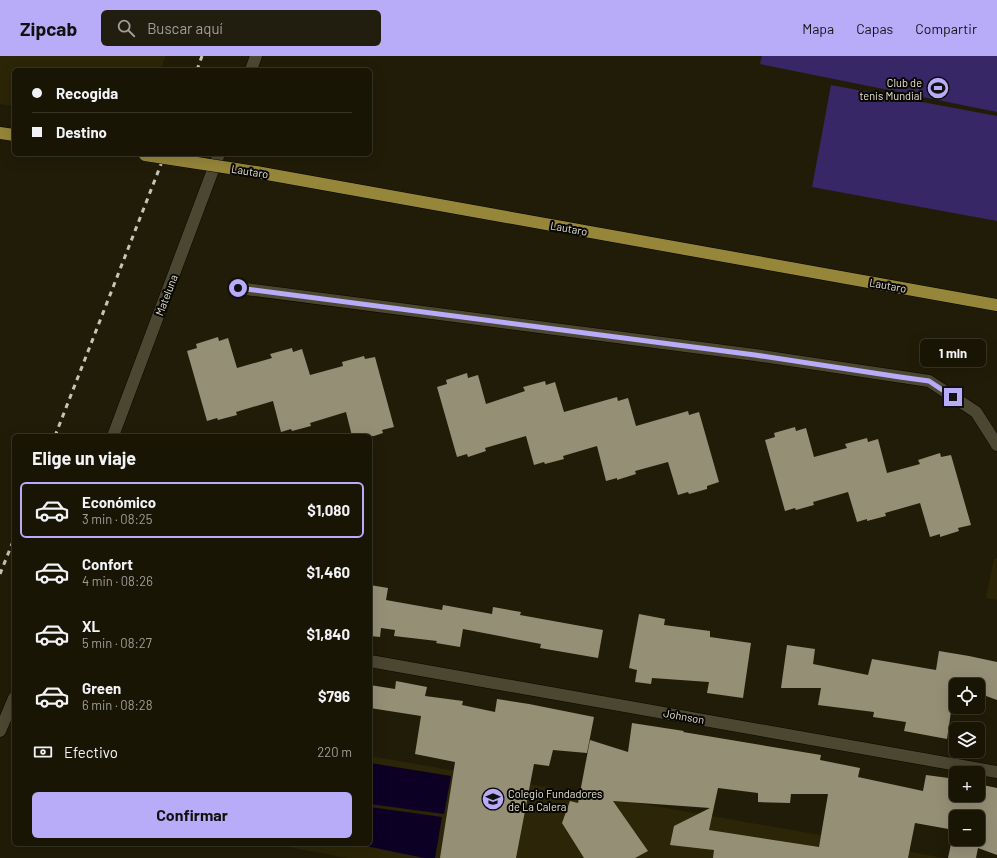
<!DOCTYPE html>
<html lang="es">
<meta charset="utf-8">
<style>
body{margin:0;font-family:Barlow,sans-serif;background:#221e0f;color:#f1f3f6;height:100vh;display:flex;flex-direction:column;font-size:15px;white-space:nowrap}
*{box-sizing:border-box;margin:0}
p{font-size:13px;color:#9f9f9a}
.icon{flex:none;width:22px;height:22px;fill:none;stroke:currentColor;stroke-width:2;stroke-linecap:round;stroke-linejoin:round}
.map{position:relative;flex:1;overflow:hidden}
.side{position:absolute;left:12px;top:378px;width:360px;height:412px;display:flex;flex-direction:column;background:#191505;border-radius:6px;box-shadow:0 4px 16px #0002,0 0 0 1px #373427}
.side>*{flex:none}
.banner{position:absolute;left:12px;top:12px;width:360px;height:88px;border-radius:6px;box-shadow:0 4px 16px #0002,0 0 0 1px #373427;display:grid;align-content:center;height:88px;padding:0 20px;background:#191505}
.controls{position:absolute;left:949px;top:622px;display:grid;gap:8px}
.controls a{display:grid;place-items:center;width:36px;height:36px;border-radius:6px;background:#191505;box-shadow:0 4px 16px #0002,0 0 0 1px #373427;font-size:20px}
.end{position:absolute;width:18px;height:18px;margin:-9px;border:5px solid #b8abf7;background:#111;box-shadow:0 0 0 2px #111}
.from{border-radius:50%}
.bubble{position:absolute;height:28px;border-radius:6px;background:#191505;box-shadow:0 4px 16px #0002,0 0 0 1px #373427;font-size:13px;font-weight:700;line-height:28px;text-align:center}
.banner b{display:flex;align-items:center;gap:14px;height:38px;font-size:15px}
.banner b+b{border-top:1px solid #373427}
.banner i{width:10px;height:10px;background:#f1f3f6}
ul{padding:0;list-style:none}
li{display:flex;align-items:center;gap:12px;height:56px;margin:0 8px 6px;padding:0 12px;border:2px solid transparent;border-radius:6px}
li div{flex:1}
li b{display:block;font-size:15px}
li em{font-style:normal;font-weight:700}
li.on{border-color:#b8abf7}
li>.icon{width:36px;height:36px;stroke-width:1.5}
h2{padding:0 20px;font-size:18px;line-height:48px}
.pay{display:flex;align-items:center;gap:10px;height:44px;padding:0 20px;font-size:15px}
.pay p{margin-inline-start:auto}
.action{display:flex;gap:8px;margin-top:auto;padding:8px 20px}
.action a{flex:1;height:46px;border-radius:6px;background:#b8abf7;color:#111;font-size:16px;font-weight:700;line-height:46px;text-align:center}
header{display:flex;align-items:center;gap:24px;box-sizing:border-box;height:56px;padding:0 20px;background:#b8abf7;color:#111}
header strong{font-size:19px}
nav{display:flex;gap:22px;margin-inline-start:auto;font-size:14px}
.search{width:280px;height:36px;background:#221e0f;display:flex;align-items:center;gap:10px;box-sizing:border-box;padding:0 14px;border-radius:6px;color:#9f9f9a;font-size:15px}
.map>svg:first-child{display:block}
</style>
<header>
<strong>Zipcab</strong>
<div class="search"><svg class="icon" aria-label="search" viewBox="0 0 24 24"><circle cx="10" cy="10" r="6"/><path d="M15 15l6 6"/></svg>Buscar aquí</div>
<nav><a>Mapa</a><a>Capas</a><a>Compartir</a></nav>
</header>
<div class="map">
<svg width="997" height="802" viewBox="0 0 997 802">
<rect width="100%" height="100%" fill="#211c07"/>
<g fill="#2c2507">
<path d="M 0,0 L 166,0 L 160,14 L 14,14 L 14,50 L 0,48 Z"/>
<path d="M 994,502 L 997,503 L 997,544 L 986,542 Z"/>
<path d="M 370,700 L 860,786 L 943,802 L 348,802 L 272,788 L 370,788 Z"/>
</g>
<g fill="#372766">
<path d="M 762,0 L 997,0 L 997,56 L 760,8 Z"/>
<path d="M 831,29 L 997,60 L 997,165 L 812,131 Z"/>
</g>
<g fill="#0c0124">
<path d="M 370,707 L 451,720 L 444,758 L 370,748 Z"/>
<path d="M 370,751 L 442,761 L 435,802 L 424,802 L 361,789 L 361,788 L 370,788 Z"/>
</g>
<g fill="#958f76" fill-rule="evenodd">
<path d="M 218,281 L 219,285 L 228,282 L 237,312 L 272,302 L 270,298 L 292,292 L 293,296 L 302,293 L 310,319 L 343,310 L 342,306 L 364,300 L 365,303 L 375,301 L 394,371 L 382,374 L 383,377 L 374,380 L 352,380 L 346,356 L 310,367 L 311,370 L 292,375 L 291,373 L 281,376 L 273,345 L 236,356 L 237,359 L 218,364 L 217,362 L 207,365 L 187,295 L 197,292 L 196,288 Z"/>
<path d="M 467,317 L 468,322 L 478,319 L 486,348 L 525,335 L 523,331 L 545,325 L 546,329 L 555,326 L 564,356 L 617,341 L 618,345 L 628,342 L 636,370 L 688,355 L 689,359 L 699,356 L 719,426 L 707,430 L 707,433 L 689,438 L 688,436 L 678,439 L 668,406 L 635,415 L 636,418 L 617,424 L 617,422 L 606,425 L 597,390 L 563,400 L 564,403 L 545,408 L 544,406 L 534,409 L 526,380 L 485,392 L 486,395 L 468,401 L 467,398 L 457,401 L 437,331 L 447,328 L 446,324 Z"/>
<path d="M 795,371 L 796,375 L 806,372 L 814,401 L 847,392 L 845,388 L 867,382 L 868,386 L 878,383 L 887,417 L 920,408 L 918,404 L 940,397 L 941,401 L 951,399 L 971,469 L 958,472 L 959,475 L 940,481 L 940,478 L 930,481 L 920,447 L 885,457 L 886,460 L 867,465 L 867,463 L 857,466 L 848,436 L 813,446 L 814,449 L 796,454 L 795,452 L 785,455 L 765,384 L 775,381 L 774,377 Z"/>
<path d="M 370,529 L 388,532 L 386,544 L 442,554 L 443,549 L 492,558 L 493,551 L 521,556 L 520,559 L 603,574 L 598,602 L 540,592 L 541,588 L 463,573 L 460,591 L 436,587 L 437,585 L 394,580 L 395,574 L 381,572 L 380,581 L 370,580 Z"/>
<path d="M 639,558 L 665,563 L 664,569 L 710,575 L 710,581 L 751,587 L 743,642 L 707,637 L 709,626 L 652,622 L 651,628 L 635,626 L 637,614 L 629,612 Z"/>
<path d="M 787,589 L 815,593 L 813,608 L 868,619 L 872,603 L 936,614 L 939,595 L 969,600 L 997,606 L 997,644 L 978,637 L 978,629 L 957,629 L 955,628 L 947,683 L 904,675 L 906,666 L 873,661 L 874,656 L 818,649 L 821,632 L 781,632 Z"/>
<path d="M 396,625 L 427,631 L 425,640 L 463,645 L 462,649 L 495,656 L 497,643 L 529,648 L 594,661 L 587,697 L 553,694 L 549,710 L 534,708 L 516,802 L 440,802 L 455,706 L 415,698 L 421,660 L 370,652 L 370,629 L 395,633 Z"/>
<path d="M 632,667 L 684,675 L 683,676 L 821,699 L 820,704 L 860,712 L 858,721 L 923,735 L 926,719 L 956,723 L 956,739 L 978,739 L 978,728 L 997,732 L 997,799 L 978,792 L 976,802 L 948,802 L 954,774 L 915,767 L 908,802 L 713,802 L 714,794 L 670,789 L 674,770 L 710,752 L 613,745 L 648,795 L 635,802 L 584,802 L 562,767 L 570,745 L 578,747 L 590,684 L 628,696 ZM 718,732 L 758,737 L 758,746 L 790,747 L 791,738 L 828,738 L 819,791 L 709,774 ZM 956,761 L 978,761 L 978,783 L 956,783 Z"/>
</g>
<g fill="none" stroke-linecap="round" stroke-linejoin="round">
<g stroke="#0a0600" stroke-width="13">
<g id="minor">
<path d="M 251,14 L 256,0"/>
<path d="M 238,232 L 755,299 L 929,325 L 976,356 L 997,389"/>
<path d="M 113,380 L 219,98"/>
<path d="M 370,605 L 997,716"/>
<path d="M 0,675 L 14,642"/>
</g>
</g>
<g stroke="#0a0600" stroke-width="13">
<g id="major">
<path d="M 0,77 L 14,79"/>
<path d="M 256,116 L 997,249"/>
</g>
</g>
<use href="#minor" stroke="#4c4731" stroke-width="12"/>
<use href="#major" stroke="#96863a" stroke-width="12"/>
<g stroke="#c7c5b5" stroke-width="3" stroke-dasharray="5 5" stroke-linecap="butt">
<path d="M 197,14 L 202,0"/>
<path d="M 55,380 L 165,98"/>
<path d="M 0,518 L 14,483"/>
</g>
<g stroke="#0a0600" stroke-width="13" stroke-linecap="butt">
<path id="major-bridge" d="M 145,99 L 256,116"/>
</g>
<use href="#major-bridge" stroke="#96863a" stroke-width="12"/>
</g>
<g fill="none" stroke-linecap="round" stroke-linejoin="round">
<path stroke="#b8abf7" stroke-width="5" d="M 238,232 L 755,299 L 900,321 L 929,325 L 953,341"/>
</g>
<defs>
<g id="stadium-disc" transform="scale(1.15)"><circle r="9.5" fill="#b8abf7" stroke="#080702"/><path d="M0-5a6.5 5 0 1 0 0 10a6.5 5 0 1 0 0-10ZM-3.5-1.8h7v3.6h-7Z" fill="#111"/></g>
<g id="school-disc" transform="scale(1.15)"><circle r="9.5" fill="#b8abf7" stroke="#080702"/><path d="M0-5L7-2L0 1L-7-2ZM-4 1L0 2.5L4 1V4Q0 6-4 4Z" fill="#111"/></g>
</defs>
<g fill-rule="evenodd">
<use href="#stadium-disc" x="938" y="32"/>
<use href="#school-disc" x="493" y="743"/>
</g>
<g text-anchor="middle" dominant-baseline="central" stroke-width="4" stroke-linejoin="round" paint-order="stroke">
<g font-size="11" fill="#e4e2d4" stroke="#080702" text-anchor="end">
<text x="922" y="26">Club de<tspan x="922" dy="13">tenis Mundial</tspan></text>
<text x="508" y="737" text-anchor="start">Colegio Fundadores<tspan x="508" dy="13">de La Calera</tspan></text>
</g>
<g font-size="11" fill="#e4e2d4" stroke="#080702">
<text transform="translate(250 115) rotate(9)">Lautaro</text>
<text transform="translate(569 172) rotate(10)">Lautaro</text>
<text transform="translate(888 229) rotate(10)">Lautaro</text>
<text transform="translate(166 239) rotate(-69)">Mateluna</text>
<text transform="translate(684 660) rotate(10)">Johnson</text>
</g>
</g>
</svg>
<div class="controls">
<a><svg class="icon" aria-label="locate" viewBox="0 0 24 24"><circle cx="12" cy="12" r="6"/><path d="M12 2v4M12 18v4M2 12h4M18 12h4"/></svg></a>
<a><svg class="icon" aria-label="layers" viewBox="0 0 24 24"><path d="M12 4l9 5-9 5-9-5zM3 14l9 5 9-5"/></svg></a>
<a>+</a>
<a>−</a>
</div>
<i class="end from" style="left:238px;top:232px"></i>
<i class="end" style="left:953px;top:341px"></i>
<div class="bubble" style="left:920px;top:283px;width:66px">1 min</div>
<div class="banner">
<b><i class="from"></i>Recogida</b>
<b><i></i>Destino</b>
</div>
<section class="side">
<h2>Elige un viaje</h2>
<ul>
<li class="on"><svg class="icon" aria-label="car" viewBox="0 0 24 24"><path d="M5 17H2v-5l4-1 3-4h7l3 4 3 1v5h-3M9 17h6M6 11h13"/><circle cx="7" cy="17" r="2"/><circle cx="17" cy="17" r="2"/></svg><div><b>Económico</b><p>3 min · 08:25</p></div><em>$1,080</em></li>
<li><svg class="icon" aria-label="car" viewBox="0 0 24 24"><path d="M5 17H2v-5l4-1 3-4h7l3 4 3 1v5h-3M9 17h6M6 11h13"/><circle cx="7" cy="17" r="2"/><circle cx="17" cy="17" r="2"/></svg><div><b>Confort</b><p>4 min · 08:26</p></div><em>$1,460</em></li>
<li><svg class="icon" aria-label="car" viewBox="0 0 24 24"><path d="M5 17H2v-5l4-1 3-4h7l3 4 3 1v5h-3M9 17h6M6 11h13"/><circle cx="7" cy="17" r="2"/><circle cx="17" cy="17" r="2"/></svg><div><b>XL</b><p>5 min · 08:27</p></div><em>$1,840</em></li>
<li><svg class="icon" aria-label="car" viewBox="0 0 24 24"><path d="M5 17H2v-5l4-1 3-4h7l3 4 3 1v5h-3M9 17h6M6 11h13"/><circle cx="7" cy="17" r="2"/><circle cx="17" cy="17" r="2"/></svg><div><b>Green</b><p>6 min · 08:28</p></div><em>$796</em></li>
</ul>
<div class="pay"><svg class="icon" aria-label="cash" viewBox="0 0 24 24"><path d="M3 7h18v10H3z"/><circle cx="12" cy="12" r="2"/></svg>Efectivo<p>220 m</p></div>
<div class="action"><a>Confirmar</a></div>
</section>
</div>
